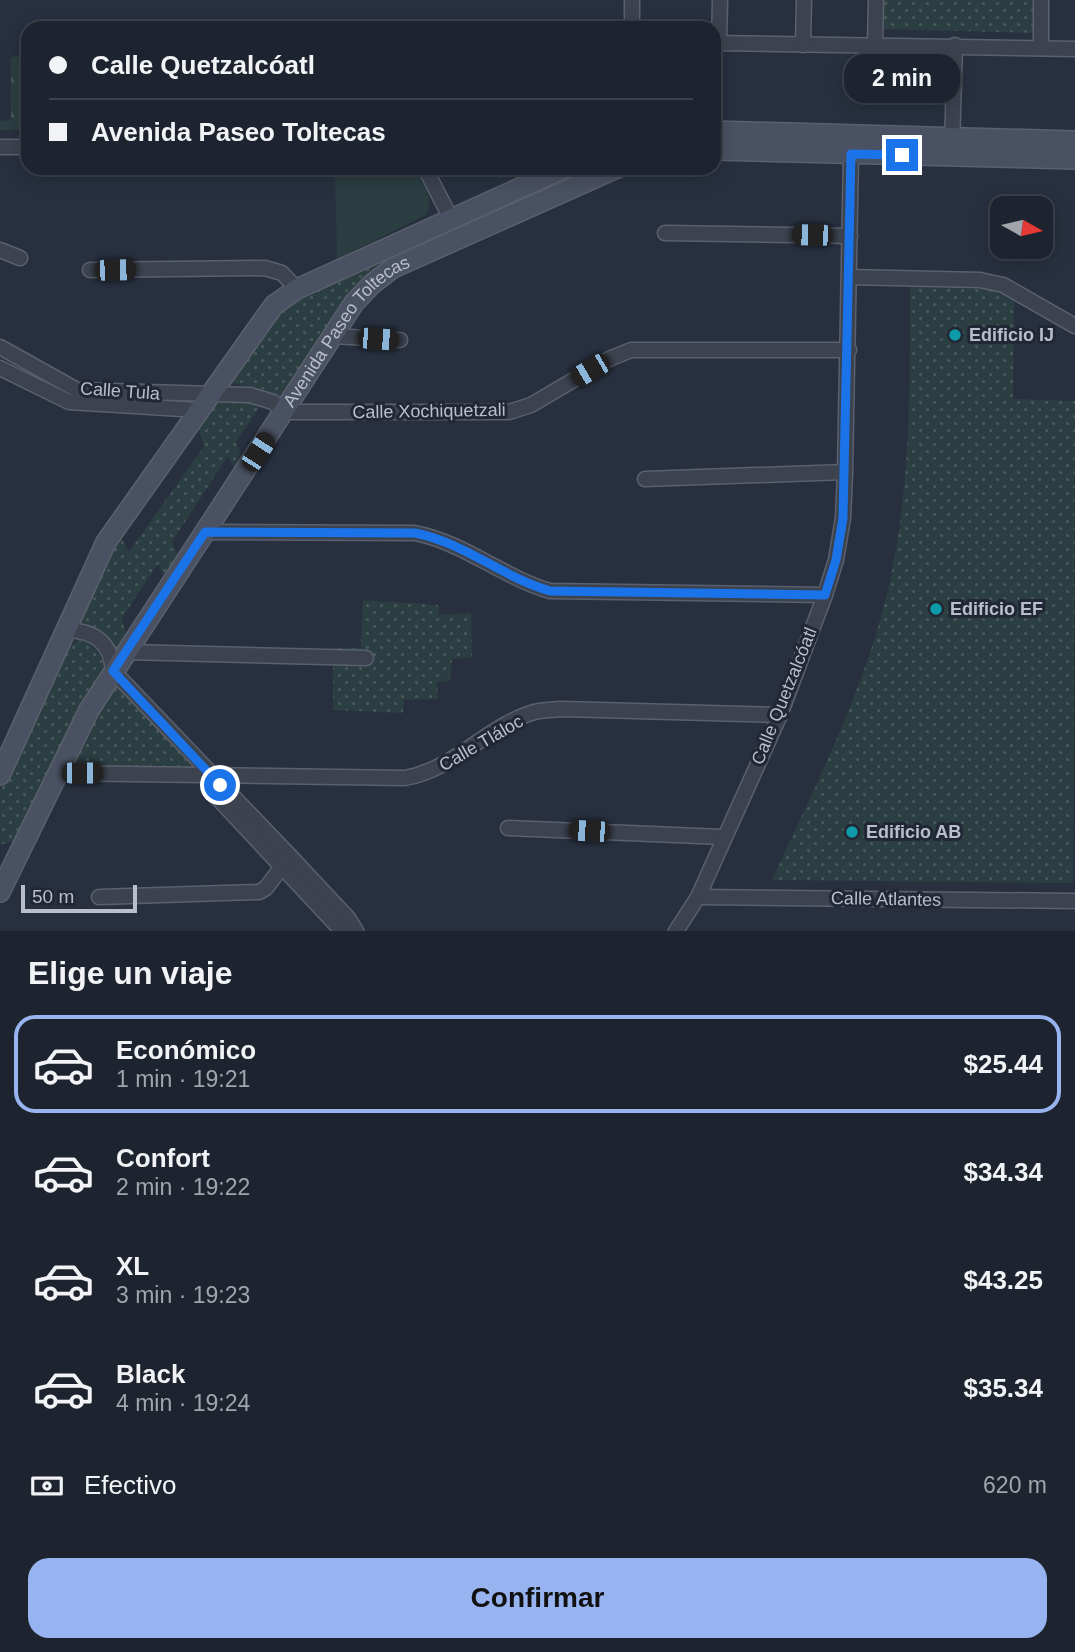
<!DOCTYPE html>
<html lang="es">
<meta charset="utf-8">
<style>
body{margin:0;font-family:Arial,sans-serif;background:#262c37;color:#f1f3f6;height:100vh;display:flex;flex-direction:column;font-size:26px;white-space:nowrap}
*{box-sizing:border-box;margin:0}
p{font-size:23px;color:#a1a4aa}
.icon{flex:none;width:38px;height:38px;fill:none;stroke:currentColor;stroke-width:2;stroke-linecap:round;stroke-linejoin:round}
.map{position:relative;height:931px;overflow:hidden}
.sheet{display:flex;flex-direction:column;background:#1e242f;flex:1}
.sheet>*{flex:none}
.banner{position:absolute;left:21px;top:21px;width:700px;height:154px;border-radius:21px;box-shadow:0 4px 18px #0003,0 0 0 2px #3c414b;display:grid;align-content:center;height:154px;padding:0 28px;background:#1e242f}
.needle{width:46px;rotate:98deg}
.fabs{position:absolute;left:990px;top:196px;display:grid;gap:14px}
.fabs a{display:grid;place-items:center;width:63px;height:63px;border-radius:14px;background:#1e242f;box-shadow:0 4px 18px #0003,0 0 0 2px #3c414b;font-size:35px}
.scale{position:absolute;left:21px;bottom:18px;width:116px;box-sizing:border-box;padding-left:7px;border:4px solid #b8beca;border-top:0;font-size:19px;line-height:24px;white-space:nowrap;color:#b8beca;-webkit-text-stroke:5px #212734;paint-order:stroke}
.end{position:absolute;width:32px;height:32px;margin:-16px;border:9px solid #1a73e8;background:#fff;box-shadow:0 0 0 4px #fff}
.from{border-radius:50%}
.bubble{position:absolute;height:49px;border-radius:21px;background:#1e242f;box-shadow:0 4px 18px #0003,0 0 0 2px #3c414b;font-size:23px;font-weight:700;line-height:49px;text-align:center}
.car{position:absolute;width:21px;height:42px;margin:-21px -10px;border-radius:9px;box-shadow:0 0 5px 2px #0007;background:linear-gradient(#222 24%,#8ab4d8 0 40%,#222 0 76%,#8ab4d8 0 86%,#222 0)}
.banner b{display:flex;align-items:center;gap:24px;height:66px;font-size:26px}
.banner b+b{border-top:2px solid #3c414b}
.banner i{width:18px;height:18px;background:#f1f3f6}
ul{padding:0;list-style:none}
li{display:flex;align-items:center;gap:21px;height:98px;margin:0 14px 10px;padding:0 14px;border:4px solid transparent;border-radius:21px}
li div{flex:1}
li b{display:block;font-size:26px}
li em{font-style:normal;font-weight:700}
li.current{border-color:#97b3f0}
li>.icon{width:63px;height:63px;stroke-width:1.5}
h2{padding:0 28px;font-size:32px;line-height:84px}
.pay{display:flex;align-items:center;gap:18px;height:77px;padding:0 28px;font-size:26px}
.pay p{margin-inline-start:auto}
.primary-button{display:flex;gap:14px;margin-top:auto;padding:14px 28px}
.primary-button a{flex:1;height:80px;border-radius:21px;background:#97b3f0;color:#111;font-size:28px;font-weight:700;line-height:80px;text-align:center}
.map>svg:first-child{display:block}
</style>
<div class="map">
<svg width="1075" height="931" viewBox="0 0 1075 931">
<defs>
<pattern id="forest-firs" width="22" height="20" patternUnits="userSpaceOnUse" patternTransform="scale(1.75)"><rect width="22" height="20" fill="#2b3e41"/><path d="M5 1l3.5 6h-7zM16 11l3.5 6h-7z" fill="#48585b"/></pattern>
<pattern id="garden-dots" width="8" height="8" patternUnits="userSpaceOnUse" patternTransform="scale(1.75)"><rect width="8" height="8" fill="#2b3e41"/><path d="M2 2h.1M6 6h.1" fill="none" stroke="#48585b" stroke-width="1.8" stroke-linecap="round"/></pattern>
</defs>
<rect width="100%" height="100%" fill="#28303f"/>
<path fill="#2b3e41" d="M 335,168 L 412,168 C 423,181 435,199 426,215 L 337,259 Z"/>
<path fill="url(#forest-firs)" d="M 28,56 L 28,130 L 0,130 L 0,121 L 11,120 L 11,57 Z"/>
<g fill="url(#garden-dots)">
<path d="M 881,0 L 1034,0 L 1033,33 L 880,29 Z"/>
<path d="M 376,262 L 378,267 L 358,285 L 283,397 L 256,387 L 228,383 L 273,318 L 287,306 Z"/>
<path d="M 910,287 L 989,289 L 1014,301 L 1013,399 L 1075,401 L 1073,883 L 772,880 C 815,786 865,690 888,589 C 911,489 910,388 910,287 Z"/>
<path d="M 243,399 L 261,405 L 236,442 L 243,458 L 235,470 L 228,456 L 172,542 L 179,558 L 165,580 L 158,564 L 122,618 L 127,636 L 115,655 C 111,634 97,623 76,625 L 120,535 L 129,552 L 204,446 L 198,426 C 210,406 219,401 243,399 Z"/>
<path d="M 363,600 L 438,605 L 439,615 L 471,613 L 472,657 L 452,659 L 450,681 L 437,682 L 438,699 L 404,700 L 403,713 L 333,710 L 333,648 L 361,648 Z"/>
<path d="M 77,640 C 93,642 104,656 104,671 L 16,840 L 0,845 L 0,790 L 66,652 Z"/>
<path d="M 116,686 L 197,767 L 195,770 L 70,768 L 79,747 Z"/>
</g>
<g fill="none" stroke-linecap="round" stroke-linejoin="round">
<g stroke="#5a606d" stroke-width="17">
<g id="street">
<path d="M 632,0 L 632,28"/>
<path d="M 714,43 L 1075,49"/>
<path d="M 719,43 L 720,0"/>
<path d="M 875,44 L 876,0"/>
<path d="M 803,45 L 804,0"/>
<path d="M 1041,48 L 1041,0"/>
<path d="M 952,145 L 955,45"/>
<path d="M 0,147 L 28,147"/>
<path d="M 425,168 L 451,219"/>
<path d="M 665,233 L 850,236"/>
<path d="M 0,250 L 20,258"/>
<path d="M 90,270 L 265,268 L 282,273 L 297,289"/>
<path d="M 849,277 L 980,280 L 1003,285 L 1075,326"/>
<path d="M 334,336 L 400,340"/>
<path d="M 0,347 L 77,390 L 250,395 L 273,402 L 284,412 L 509,412 L 531,405 L 609,359 L 631,350 L 849,350"/>
<path d="M 0,368 L 69,402 L 198,410"/>
<path d="M 645,479 L 845,472"/>
<path d="M 205,532 L 415,533 C 465,543 502,577 550,591 L 825,595"/>
<path d="M 67,630 C 94,631 111,642 113,671 L 290,856 L 348,918 L 356,931"/>
<path d="M 126,652 L 366,658"/>
<path d="M 56,773 L 405,778 C 455,769 487,726 534,712 C 543,710 553,710 561,709 L 780,715"/>
<path d="M 209,773 L 211,791 L 342,931"/>
<path d="M 508,828 L 723,837"/>
<path d="M 99,897 L 259,892 L 266,888 L 286,861"/>
<path d="M 698,897 L 1075,901"/>
<path d="M 676,931 L 698,897 L 780,715 L 825,595 L 836,560 L 843,518 L 845,472 L 851,154"/>
</g>
</g>
<g stroke="#5a606d" stroke-width="22">
<g id="secondary">
<path d="M 714,131 L 1075,141"/>
<path d="M 714,150 L 1075,159"/>
<path d="M 0,775 L 106,542 L 274,305 L 297,289 L 564,168"/>
<path id="s1" d="M 0,892 L 89,710 L 354,303 L 372,284 L 393,268 L 617,168"/>
</g>
</g>
<use href="#street" stroke="#3c434f" stroke-width="14"/>
<use href="#secondary" stroke="#4a5162" stroke-width="19"/>
</g>
<g fill="none" stroke-linecap="round" stroke-linejoin="round">
<path stroke="#1a73e8" stroke-width="9" d="M 220,785 L 113,671 L 205,532 L 415,533 C 465,543 502,577 550,591 L 825,595 L 836,560 L 843,518 L 851,154 L 902,155"/>
</g>
<g fill="#0f9aa8" stroke="#212734" stroke-width="2.5">
<circle cx="955" cy="335" r="7"/>
<circle cx="936" cy="609" r="7"/>
<circle cx="852" cy="832" r="7"/>
</g>
<g text-anchor="middle" dominant-baseline="central" stroke-width="6" stroke-linejoin="round" paint-order="stroke">
<g font-size="18" font-weight="bold" fill="#b8beca" stroke="#212734" text-anchor="start">
<text x="969" y="335">Edificio IJ</text>
<text x="950" y="609">Edificio EF</text>
<text x="866" y="832">Edificio AB</text>
</g>
<g font-size="18" fill="#b8beca" stroke="#212734">
<text stroke="none"><textPath href="#s1" startOffset="662">Avenida Paseo Toltecas</textPath></text>
<text transform="translate(120 391) rotate(4)">Calle Tula</text>
<text transform="translate(429 411) rotate(-1)">Calle Xochiquetzali</text>
<text transform="translate(784 696) rotate(-68)">Calle Quetzalcóatl</text>
<text transform="translate(481 743) rotate(-30)">Calle Tláloc</text>
<text transform="translate(886 899) rotate(1)">Calle Atlantes</text>
</g>
</g>
</svg>
<div class="fabs">
<a><svg class="needle" viewBox="-14 -14 28 28"><path d="M0-13l5 13h-10z" fill="#e53935"/><path d="M0 13l5-13h-10z" fill="#a1a4aa"/></svg></a>
</div>
<div class="scale">50 m</div>
<i class="end from" style="left:220px;top:785px"></i>
<i class="end" style="left:902px;top:155px"></i>
<div class="bubble" style="left:844px;top:54px;width:116px">2 min</div>
<i class="car" style="left:812px;top:235px;rotate:271deg"></i>
<i class="car" style="left:115px;top:270px;rotate:89deg"></i>
<i class="car" style="left:378px;top:339px;rotate:94deg"></i>
<i class="car" style="left:590px;top:370px;rotate:240deg"></i>
<i class="car" style="left:258px;top:452px;rotate:33deg"></i>
<i class="car" style="left:82px;top:773px;rotate:90deg"></i>
<i class="car" style="left:589px;top:831px;rotate:273deg"></i>
<div class="banner">
<b><i class="from"></i>Calle Quetzalcóatl</b>
<b><i></i>Avenida Paseo Toltecas</b>
</div>
</div>
<section class="sheet">
<h2>Elige un viaje</h2>
<ul>
<li class="current"><svg class="icon" aria-label="car" viewBox="0 0 24 24"><path d="M5 17H2v-5l4-1 3-4h7l3 4 3 1v5h-3M9 17h6M6 11h13"/><circle cx="7" cy="17" r="2"/><circle cx="17" cy="17" r="2"/></svg><div><b>Económico</b><p>1 min · 19:21</p></div><em>$25.44</em></li>
<li><svg class="icon" aria-label="car" viewBox="0 0 24 24"><path d="M5 17H2v-5l4-1 3-4h7l3 4 3 1v5h-3M9 17h6M6 11h13"/><circle cx="7" cy="17" r="2"/><circle cx="17" cy="17" r="2"/></svg><div><b>Confort</b><p>2 min · 19:22</p></div><em>$34.34</em></li>
<li><svg class="icon" aria-label="car" viewBox="0 0 24 24"><path d="M5 17H2v-5l4-1 3-4h7l3 4 3 1v5h-3M9 17h6M6 11h13"/><circle cx="7" cy="17" r="2"/><circle cx="17" cy="17" r="2"/></svg><div><b>XL</b><p>3 min · 19:23</p></div><em>$43.25</em></li>
<li><svg class="icon" aria-label="car" viewBox="0 0 24 24"><path d="M5 17H2v-5l4-1 3-4h7l3 4 3 1v5h-3M9 17h6M6 11h13"/><circle cx="7" cy="17" r="2"/><circle cx="17" cy="17" r="2"/></svg><div><b>Black</b><p>4 min · 19:24</p></div><em>$35.34</em></li>
</ul>
<div class="pay"><svg class="icon" aria-label="cash" viewBox="0 0 24 24"><path d="M3 7h18v10H3z"/><circle cx="12" cy="12" r="2"/></svg>Efectivo<p>620 m</p></div>
<div class="primary-button"><a>Confirmar</a></div>
</section>
